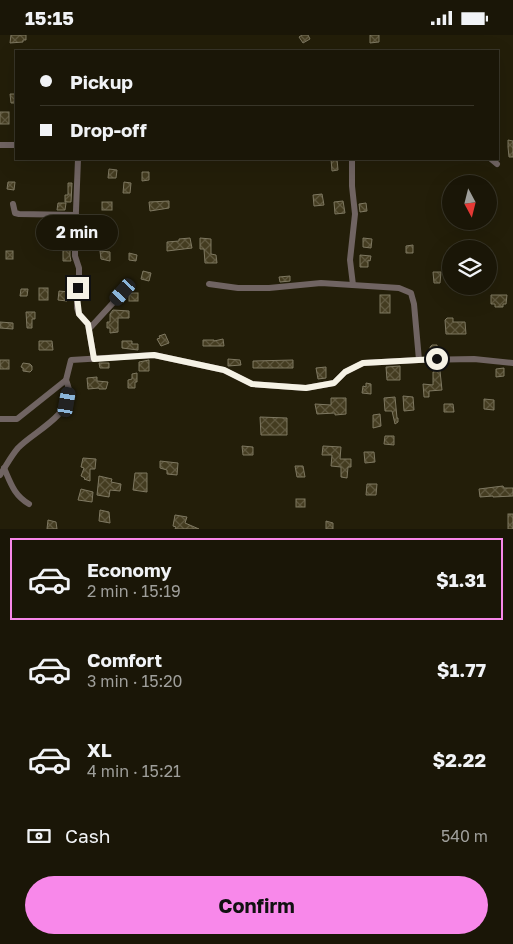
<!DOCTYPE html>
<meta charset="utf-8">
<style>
body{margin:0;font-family:"Golos Text",sans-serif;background:#272315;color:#f1f3f6;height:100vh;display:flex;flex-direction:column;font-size:19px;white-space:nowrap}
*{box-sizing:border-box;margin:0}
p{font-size:16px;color:#9f9f9b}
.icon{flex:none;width:28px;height:28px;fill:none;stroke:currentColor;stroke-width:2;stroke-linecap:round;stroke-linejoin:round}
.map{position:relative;height:494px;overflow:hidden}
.panel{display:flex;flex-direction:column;background:#1a1607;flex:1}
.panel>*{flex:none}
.top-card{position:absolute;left:15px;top:15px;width:484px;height:110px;border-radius:0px;box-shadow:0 5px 20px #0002,0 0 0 1px #383528;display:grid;align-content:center;height:110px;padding:0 25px;background:#1a1607}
.needle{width:32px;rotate:173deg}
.fabs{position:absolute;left:442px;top:140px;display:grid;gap:10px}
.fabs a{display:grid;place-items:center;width:55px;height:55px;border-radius:50%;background:#1a1607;box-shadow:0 5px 20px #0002,0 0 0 1px #383528;font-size:25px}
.end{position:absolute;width:22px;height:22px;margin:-11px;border:6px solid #f5f2e5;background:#111;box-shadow:0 0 0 2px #111}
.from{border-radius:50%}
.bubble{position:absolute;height:35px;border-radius:18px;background:#1a1607;box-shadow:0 5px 20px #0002,0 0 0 1px #383528;font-size:16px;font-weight:700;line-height:35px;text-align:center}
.car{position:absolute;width:15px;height:30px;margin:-15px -8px;border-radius:6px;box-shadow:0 0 4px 1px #0007;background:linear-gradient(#222 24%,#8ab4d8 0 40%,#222 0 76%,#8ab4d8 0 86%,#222 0)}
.top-card b{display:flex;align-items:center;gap:18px;height:48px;font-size:19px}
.top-card b+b{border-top:1px solid #383528}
.top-card i{width:12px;height:12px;background:#f1f3f6}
ul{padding:9px 0 0;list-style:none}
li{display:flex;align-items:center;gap:15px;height:82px;margin:0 10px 8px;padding:0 15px;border:2px solid transparent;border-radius:0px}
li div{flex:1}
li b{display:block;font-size:19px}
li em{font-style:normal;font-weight:700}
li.current{border-color:#f888ea}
li>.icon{width:45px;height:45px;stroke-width:1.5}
.pay{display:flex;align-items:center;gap:12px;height:55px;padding:0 25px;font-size:19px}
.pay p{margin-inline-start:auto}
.cta{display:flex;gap:10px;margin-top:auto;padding:10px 25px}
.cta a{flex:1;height:58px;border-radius:30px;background:#f888ea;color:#111;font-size:20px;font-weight:700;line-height:58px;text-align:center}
.status{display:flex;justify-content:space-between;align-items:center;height:35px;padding:0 25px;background:#1a1607;direction:ltr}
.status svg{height:14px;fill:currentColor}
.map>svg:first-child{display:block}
</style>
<div class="status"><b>15:15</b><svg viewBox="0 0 49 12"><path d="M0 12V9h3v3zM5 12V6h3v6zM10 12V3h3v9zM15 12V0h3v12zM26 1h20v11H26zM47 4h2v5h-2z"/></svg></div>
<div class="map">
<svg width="513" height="494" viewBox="0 0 513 494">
<defs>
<pattern id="building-cross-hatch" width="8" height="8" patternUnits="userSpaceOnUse" patternTransform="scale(1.25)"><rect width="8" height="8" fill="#443c20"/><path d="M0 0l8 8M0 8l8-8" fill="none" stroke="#605940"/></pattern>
</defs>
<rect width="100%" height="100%" fill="#231e09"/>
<g fill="url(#building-cross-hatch)" stroke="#7e7861">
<path d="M 11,0 L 26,0 L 26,5 L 23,5 L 23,7 L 10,8 Z"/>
<path d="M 302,0 L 308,0 L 310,4 L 303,8 L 299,2 Z"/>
<path d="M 370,0 L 379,0 L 379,7 L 370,8 Z"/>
<path d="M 10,59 L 16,59 L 16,68 L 11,68 Z"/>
<rect x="0" y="77" width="9" height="12"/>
<path d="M 508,105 L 513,106 L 513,122 L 509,122 L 508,112 Z"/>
<path d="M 331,124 L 337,124 L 338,135 L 332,136 Z"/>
<path d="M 109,134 L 117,135 L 116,143 L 108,143 Z"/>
<path d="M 142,137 L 149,137 L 149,145 L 142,146 Z"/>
<path d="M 8,147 L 15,147 L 14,155 L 7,154 Z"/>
<path d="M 124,147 L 131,148 L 130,158 L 123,158 Z"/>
<path d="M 68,148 L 72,148 L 71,167 L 65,167 L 65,160 L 68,160 Z"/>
<path d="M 322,159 L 324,170 L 314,171 L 313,160 Z"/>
<path d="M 169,166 L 169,173 L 150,176 L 149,167 Z"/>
<path d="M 343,166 L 345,178 L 335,179 L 334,167 Z"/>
<rect x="102" y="167" width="10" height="8"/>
<path d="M 58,168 L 66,168 L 65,175 L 57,175 Z"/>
<path d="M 366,168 L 367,176 L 360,177 L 359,169 Z"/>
<path d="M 190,203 L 192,213 L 167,216 L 167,207 L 179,206 L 179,204 Z"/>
<path d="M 200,203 L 211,204 L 211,219 L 216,220 L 217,228 L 205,228 L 204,214 L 200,214 Z"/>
<path d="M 363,203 L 372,204 L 371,213 L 363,212 Z"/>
<path d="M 65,207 L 70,207 L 70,221 L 71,226 L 63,226 L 63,214 L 65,214 Z"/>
<path d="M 413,210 L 413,218 L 406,218 L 406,211 Z"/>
<rect x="6" y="216" width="7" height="8"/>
<path d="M 100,216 L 110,217 L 110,226 L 101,224 Z"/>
<path d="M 129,218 L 137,220 L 136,226 L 129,225 Z"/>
<path d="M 360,220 L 371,221 L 370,226 L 368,225 L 368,232 L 360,232 Z"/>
<path d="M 143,236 L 151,238 L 149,246 L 141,244 Z"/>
<path d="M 433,237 L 441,237 L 440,248 L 434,248 Z"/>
<path d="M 290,241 L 290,246 L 280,247 L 279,242 Z"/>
<rect x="39" y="253" width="9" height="12"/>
<path d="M 21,254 L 28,254 L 27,261 L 20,261 Z"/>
<path d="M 59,256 L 69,257 L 67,266 L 58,265 Z"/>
<rect x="129" y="258" width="9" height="8"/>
<rect x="380" y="260" width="10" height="18"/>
<path d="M 491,260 L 507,260 L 506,269 L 503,269 L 503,272 L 495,272 L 495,269 L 491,269 Z"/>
<path d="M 113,275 L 129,276 L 129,283 L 118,283 L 118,297 L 110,298 L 110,293 L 107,293 L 107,287 L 110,287 L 110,279 Z"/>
<path d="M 26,277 L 35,277 L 35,284 L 32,284 L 32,293 L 27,293 Z"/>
<path d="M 447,283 L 453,283 L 453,287 L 465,287 L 466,299 L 446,299 L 445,285 Z"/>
<path d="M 0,287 L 13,288 L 13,294 L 0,293 Z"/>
<path d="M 165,299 L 169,308 L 161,311 L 157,304 L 160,303 L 159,301 Z"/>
<path d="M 223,304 L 224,311 L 203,311 L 203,305 L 214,305 L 214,306 Z"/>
<path d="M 39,306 L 52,306 L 53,315 L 39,315 Z"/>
<path d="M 122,306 L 132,306 L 132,309 L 138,309 L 138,315 L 122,313 Z"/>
<path d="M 432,310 L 437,310 L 438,320 L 431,320 L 430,312 Z"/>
<path d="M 228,324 L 240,325 L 241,330 L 228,331 Z"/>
<rect x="0" y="325" width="9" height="9"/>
<path d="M 149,325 L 149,336 L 139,336 L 139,327 Z"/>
<path d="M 293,325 L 293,333 L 253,333 L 253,326 Z"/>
<path d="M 23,328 L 30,329 L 32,331 L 32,335 L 30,337 L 23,336 L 23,333 L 21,332 Z"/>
<path d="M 99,328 L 109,328 L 109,333 L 100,333 Z"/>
<path d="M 400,331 L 400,345 L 387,345 L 386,332 Z"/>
<path d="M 326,332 L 326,343 L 318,344 L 316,333 Z"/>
<path d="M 504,333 L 504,341 L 496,342 L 496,334 Z"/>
<path d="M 440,336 L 442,355 L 429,356 L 429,362 L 424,362 L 423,349 L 433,350 L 433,337 Z"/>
<path d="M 137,338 L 137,347 L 135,347 L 135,353 L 128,353 L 128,345 L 132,344 L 132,339 Z"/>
<path d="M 97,342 L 97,346 L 108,347 L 106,354 L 99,354 L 99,353 L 88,354 L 87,343 Z"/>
<path d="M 366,348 L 371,349 L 371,359 L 362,358 L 363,351 L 366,352 Z"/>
<path d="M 403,361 L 413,362 L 414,375 L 404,376 Z"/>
<path d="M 395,362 L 397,383 L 398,383 L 398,387 L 395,389 L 392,376 L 385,376 L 384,363 Z"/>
<path d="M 331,363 L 346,363 L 346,379 L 335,380 L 335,378 L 317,379 L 315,369 L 331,370 Z"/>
<path d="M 484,364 L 494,365 L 494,375 L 484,374 Z"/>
<path d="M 444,369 L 453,369 L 454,377 L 444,377 Z"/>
<path d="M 380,379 L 381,391 L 373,393 L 373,380 Z"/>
<path d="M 260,382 L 287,383 L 287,400 L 261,400 Z"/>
<path d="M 385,401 L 394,401 L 394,410 L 384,409 Z"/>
<path d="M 242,411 L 253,412 L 253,420 L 243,420 Z"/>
<path d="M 323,411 L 341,412 L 340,424 L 351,424 L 351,432 L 348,432 L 347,443 L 341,442 L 341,432 L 331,431 L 332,420 L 322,420 Z"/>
<path d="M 364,417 L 374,417 L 375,427 L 365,428 Z"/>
<path d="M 83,423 L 96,424 L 95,434 L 90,434 L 90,446 L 84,444 L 85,443 L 81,441 L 84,433 L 81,432 Z"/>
<path d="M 160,426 L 178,428 L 177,440 L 167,439 L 167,435 L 160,433 Z"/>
<path d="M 295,431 L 303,431 L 305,442 L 297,442 Z"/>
<path d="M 135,438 L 147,438 L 147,457 L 133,455 Z"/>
<path d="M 99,441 L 112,444 L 111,447 L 121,449 L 120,456 L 110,455 L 109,462 L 97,460 Z"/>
<path d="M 367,449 L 377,449 L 376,460 L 366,460 Z"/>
<path d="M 503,451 L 504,453 L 513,453 L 513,461 L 493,462 L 493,461 L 480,462 L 479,454 Z"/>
<path d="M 81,454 L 93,457 L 92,467 L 78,465 Z"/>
<rect x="296" y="464" width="9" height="8"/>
<path d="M 100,475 L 109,477 L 110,488 L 99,486 Z"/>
<rect x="508" y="479" width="5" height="15"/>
<path d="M 175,480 L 187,482 L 185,488 L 199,494 L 175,494 L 176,492 L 173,491 Z"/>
<path d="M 48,485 L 56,487 L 57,494 L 47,494 Z"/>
<path d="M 326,486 L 333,488 L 333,494 L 326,494 Z"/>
</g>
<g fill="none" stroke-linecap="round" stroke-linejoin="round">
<g stroke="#706462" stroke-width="6">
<path d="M 0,110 L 16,110"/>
<path d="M 78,124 L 75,201 L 75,221 L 79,233 L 79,247 L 77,261 L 77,273 L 79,279 L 88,289 L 94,324"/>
<path d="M 352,124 L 352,151 L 355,179 L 350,225 L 353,250"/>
<path d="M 491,124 L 497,129"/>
<path d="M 13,169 L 15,178 L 19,179 L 76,180"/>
<path d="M 209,249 L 238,253 L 269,253 L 321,248 L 399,253 L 411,258 L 414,269 L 419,325"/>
<path d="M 89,294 L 123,257"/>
<path d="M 0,384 L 17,384 L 66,345 L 71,325 L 154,320 L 224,335 L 252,349 L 306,353 L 334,348 L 345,337 L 363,328 L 419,325 L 474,324 L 513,328"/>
<path d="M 4,433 C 11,449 14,460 29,469"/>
<path d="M 0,440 C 6,431 11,421 18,413 C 33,397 69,382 69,356 C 69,353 67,348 66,345"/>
</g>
</g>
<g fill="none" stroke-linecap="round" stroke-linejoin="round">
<path stroke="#f5f2e5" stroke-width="6" d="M 78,253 L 77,262 L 79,279 L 88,289 L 94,324 L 154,320 L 224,335 L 252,349 L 306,353 L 334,348 L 345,337 L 363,328 L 437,324"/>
</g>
</svg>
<div class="fabs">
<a><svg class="needle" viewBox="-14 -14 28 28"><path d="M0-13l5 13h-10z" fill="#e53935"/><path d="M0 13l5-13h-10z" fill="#9f9f9b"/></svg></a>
<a><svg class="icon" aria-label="layers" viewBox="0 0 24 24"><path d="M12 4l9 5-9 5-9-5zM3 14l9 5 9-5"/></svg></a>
</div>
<i class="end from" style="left:437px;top:324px"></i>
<i class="end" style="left:78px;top:253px"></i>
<div class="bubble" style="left:36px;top:180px;width:82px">2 min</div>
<i class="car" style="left:123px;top:257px;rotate:222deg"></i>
<i class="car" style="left:67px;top:367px;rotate:10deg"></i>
<div class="top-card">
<b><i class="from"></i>Pickup</b>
<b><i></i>Drop-off</b>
</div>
</div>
<section class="panel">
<ul>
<li class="current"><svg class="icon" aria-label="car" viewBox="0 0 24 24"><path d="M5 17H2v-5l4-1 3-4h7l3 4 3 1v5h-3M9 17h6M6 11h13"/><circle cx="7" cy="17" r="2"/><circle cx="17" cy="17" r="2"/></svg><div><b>Economy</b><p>2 min · 15:19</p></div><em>$1.31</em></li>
<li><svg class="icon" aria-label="car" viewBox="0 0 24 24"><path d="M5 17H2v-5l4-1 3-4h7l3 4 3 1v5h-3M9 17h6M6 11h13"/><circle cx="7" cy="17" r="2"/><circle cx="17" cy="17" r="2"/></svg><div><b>Comfort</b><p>3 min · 15:20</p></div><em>$1.77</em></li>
<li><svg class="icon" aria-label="car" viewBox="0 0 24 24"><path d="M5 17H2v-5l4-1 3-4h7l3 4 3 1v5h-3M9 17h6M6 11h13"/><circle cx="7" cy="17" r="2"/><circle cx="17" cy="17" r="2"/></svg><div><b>XL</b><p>4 min · 15:21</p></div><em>$2.22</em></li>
</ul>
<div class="pay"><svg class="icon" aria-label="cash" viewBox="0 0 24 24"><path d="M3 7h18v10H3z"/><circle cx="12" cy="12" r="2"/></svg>Cash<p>540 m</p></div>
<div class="cta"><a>Confirm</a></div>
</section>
